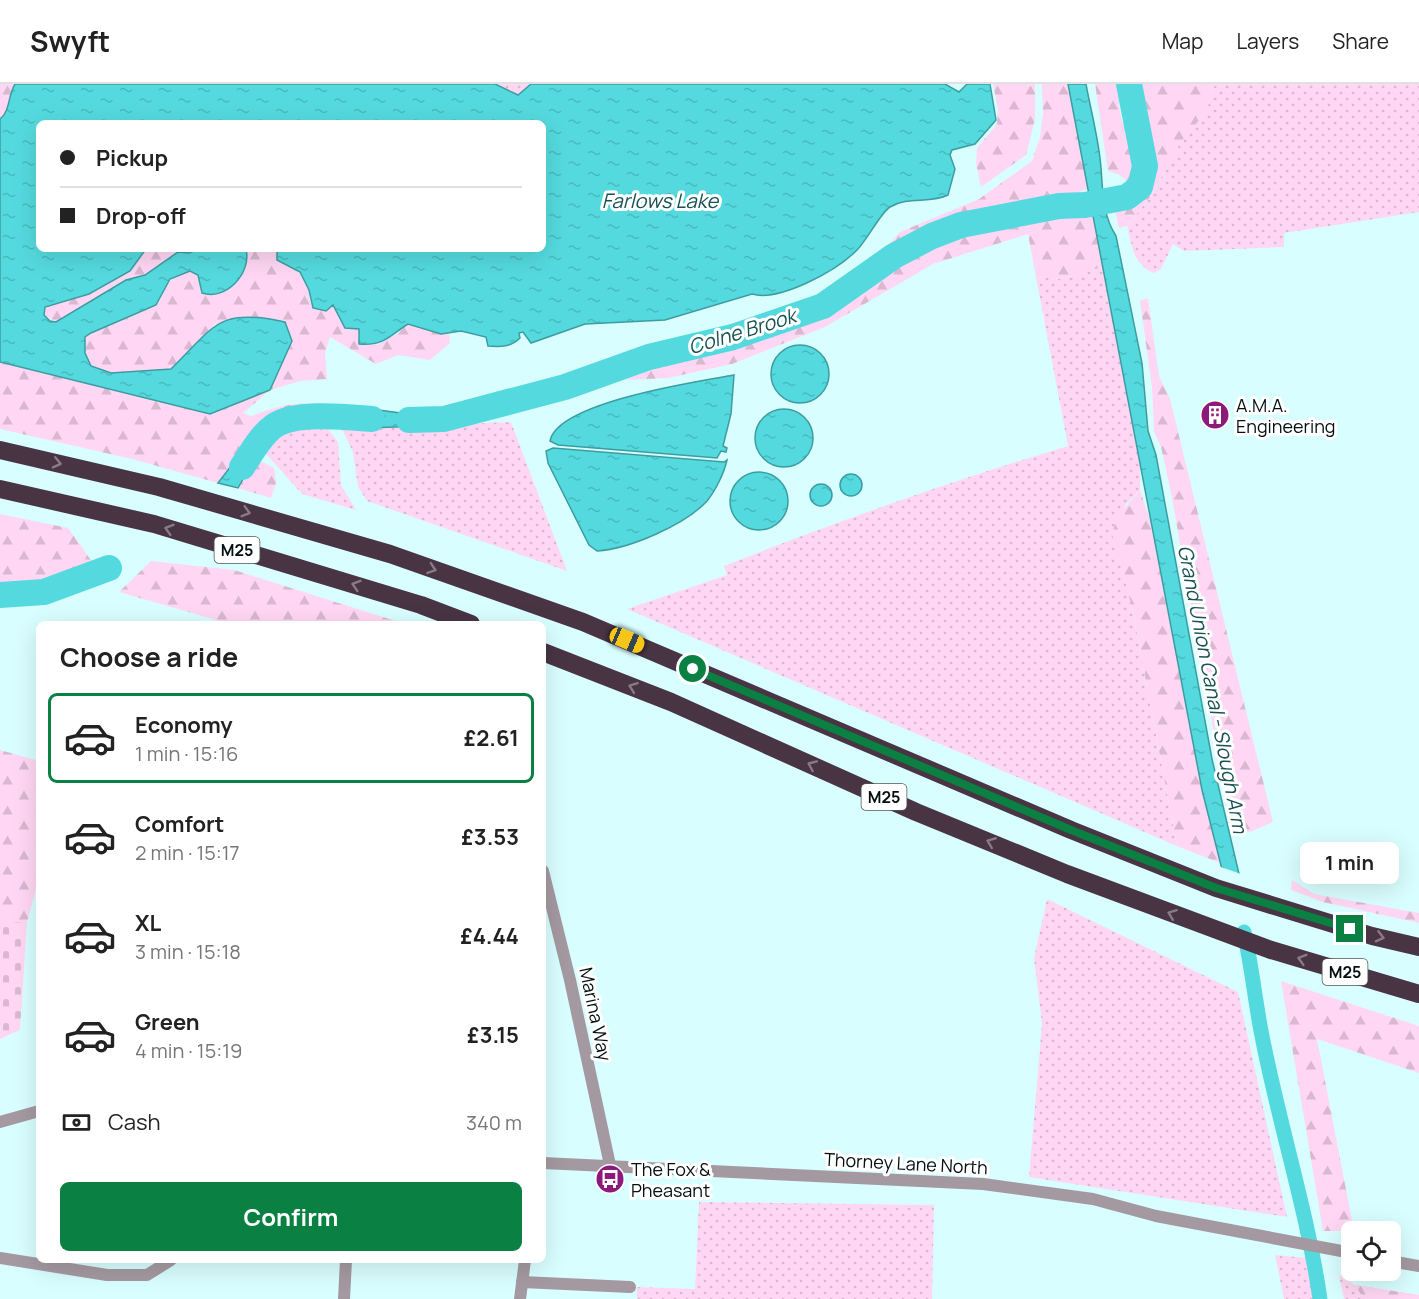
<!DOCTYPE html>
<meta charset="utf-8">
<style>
body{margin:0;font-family:Manrope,sans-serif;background:#f6f6f6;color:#222;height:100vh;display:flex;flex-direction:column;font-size:22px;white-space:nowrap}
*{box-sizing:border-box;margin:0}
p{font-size:20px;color:#767676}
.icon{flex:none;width:33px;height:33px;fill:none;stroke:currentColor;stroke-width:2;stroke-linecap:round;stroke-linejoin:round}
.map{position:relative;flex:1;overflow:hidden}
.side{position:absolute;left:36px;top:537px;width:510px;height:642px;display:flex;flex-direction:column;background:#fff;border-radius:9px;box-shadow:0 6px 24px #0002}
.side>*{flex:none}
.banner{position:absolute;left:36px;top:36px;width:510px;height:132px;border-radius:9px;box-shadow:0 6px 24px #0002;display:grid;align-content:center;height:132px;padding:0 24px;background:#fff}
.buttons{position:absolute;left:1341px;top:1137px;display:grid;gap:12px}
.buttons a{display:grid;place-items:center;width:60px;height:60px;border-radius:9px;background:#fff;box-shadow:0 6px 24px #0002;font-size:30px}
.end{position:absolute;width:27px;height:27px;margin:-14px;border:8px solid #0b8043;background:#fff;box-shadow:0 0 0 3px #fff}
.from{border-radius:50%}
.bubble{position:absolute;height:42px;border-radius:9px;background:#fff;box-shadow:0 6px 24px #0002;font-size:20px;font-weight:700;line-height:42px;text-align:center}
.car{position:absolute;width:18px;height:36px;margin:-18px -9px;border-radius:8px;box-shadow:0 0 4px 2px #0007;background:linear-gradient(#f5c518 24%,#345 0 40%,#f5c518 0 76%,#345 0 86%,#f5c518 0)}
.banner b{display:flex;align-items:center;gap:21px;height:57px;font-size:22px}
.banner b+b{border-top:2px solid #e0e0e0}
.banner i{width:15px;height:15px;background:#222}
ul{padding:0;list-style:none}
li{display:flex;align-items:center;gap:18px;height:90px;margin:0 12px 9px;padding:0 12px;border:3px solid transparent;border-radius:9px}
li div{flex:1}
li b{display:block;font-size:22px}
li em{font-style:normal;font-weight:700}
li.active{border-color:#0b8043}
li>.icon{width:54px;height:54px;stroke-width:1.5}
h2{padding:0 24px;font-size:27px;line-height:72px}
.pay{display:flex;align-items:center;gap:15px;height:66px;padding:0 24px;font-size:22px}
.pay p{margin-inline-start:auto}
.cta{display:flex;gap:12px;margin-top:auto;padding:12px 24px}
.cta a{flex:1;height:69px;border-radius:9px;background:#0b8043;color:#fff;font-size:24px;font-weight:700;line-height:69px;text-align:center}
header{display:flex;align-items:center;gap:36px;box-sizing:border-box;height:84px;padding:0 30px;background:#fff;border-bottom:2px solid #e0e0e0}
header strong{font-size:28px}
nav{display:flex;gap:33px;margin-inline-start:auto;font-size:21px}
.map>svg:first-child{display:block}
</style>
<header>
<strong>Swyft</strong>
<nav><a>Map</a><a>Layers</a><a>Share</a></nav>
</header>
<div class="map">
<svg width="1419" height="1215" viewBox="0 0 1419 1215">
<defs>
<pattern id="grass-dots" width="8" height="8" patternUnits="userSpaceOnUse" patternTransform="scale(1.5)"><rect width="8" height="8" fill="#ffd7f4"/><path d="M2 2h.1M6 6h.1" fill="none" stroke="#d9b8d0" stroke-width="1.8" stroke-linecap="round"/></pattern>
<pattern id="forest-firs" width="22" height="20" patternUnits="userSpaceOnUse" patternTransform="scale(1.5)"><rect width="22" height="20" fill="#ffd7f4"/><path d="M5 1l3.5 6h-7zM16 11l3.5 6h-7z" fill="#d9b8d0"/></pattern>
<pattern id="cemetery-stones" width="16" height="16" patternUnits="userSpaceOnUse" patternTransform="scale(1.5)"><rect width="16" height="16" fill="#ffd7f4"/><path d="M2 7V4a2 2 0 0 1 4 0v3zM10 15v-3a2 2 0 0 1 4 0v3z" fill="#d9b8d0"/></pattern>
<pattern id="water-ripples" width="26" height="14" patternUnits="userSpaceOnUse" patternTransform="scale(1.5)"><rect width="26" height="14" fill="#54dade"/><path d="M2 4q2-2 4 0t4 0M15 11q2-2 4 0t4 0" fill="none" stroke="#48babd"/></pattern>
</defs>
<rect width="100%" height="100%" fill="#d9feff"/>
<g fill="url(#grass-dots)">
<path d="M 495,0 L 531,0 L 518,11 Z"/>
<path d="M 1215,0 L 1419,0 L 1419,128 L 1284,149 L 1284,163 L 1184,167 L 1173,160 L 1161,185 L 1154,189 C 1133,180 1132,162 1127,142 L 1151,112 L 1180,59 L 1206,28 Z"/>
<path d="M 1105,182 L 1140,376 L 1140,406 L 1126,420 L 1113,450 L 1132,523 L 1177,762 L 627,525 L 727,491 L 724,482 C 838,437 951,397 1068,362 L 1036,193 L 1063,195 Z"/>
<path d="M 511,338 L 567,487 L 367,417 L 358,403 L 353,368 L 342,345 Z"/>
<path d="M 309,340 L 325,341 L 338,358 L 341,401 L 356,426 L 302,410 L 267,371 L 257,370 C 270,352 287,342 309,340 Z"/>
<path d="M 1047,815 L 1238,908 L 1287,1133 L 1029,1093 L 1042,940 L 1034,874 Z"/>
<path d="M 699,1118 L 934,1121 L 932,1215 L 637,1215 L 637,1203 L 695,1205 Z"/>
<path d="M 1275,1171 L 1307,1174 L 1315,1215 L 1284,1215 Z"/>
<path d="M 1339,1191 L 1355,1201 L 1419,1211 L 1419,1215 L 1344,1215 Z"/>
</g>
<g fill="url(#forest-firs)">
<path d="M 0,0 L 15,0 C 8,11 9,28 0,35 Z"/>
<path d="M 993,0 L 1035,0 L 1035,35 L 1026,71 L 981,103 L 976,80 L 977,64 L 997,40 L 998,25 Z"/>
<path d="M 1042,0 L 1068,0 L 1089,105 L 965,136 L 926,151 L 891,168 L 888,161 L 900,148 L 979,115 L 1032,77 L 1040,53 L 1043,28 Z"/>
<path d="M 1095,0 L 1122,0 L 1119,21 L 1122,38 C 1142,54 1143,81 1133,103 L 1120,91 L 1108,87 Z"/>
<path d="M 1132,0 L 1215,0 L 1206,28 L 1180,59 L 1151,112 L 1127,142 L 1119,144 L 1114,122 L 1137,116 L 1146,100 L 1147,75 Z"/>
<path d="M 1094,128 L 1105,182 L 1063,195 L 1036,193 L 1028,150 L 933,180 L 825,243 L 732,280 L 668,294 L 624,296 L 824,224 L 896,173 L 933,153 L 961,143 L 1010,133 Z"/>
<path d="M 146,165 L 199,165 L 189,169 L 178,168 L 145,191 L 126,196 L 56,238 L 44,231 L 45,223 L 89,210 L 130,187 Z"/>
<path d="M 246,165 L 277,165 L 277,176 C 298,187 309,192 310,218 L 328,223 L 333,221 L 340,237 L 360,245 L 377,261 L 397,250 L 408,240 L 441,250 L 449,249 L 450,259 L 430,276 L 398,271 L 376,280 L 330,253 L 325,269 L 327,295 L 300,297 L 270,306 L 243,329 L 251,332 C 273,324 292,318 316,320 L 317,324 L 285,330 L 252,349 L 230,387 L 218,399 L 132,375 L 0,345 L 0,278 L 210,330 L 216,239 L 171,285 L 111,289 L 91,282 L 85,269 L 85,253 L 161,215 C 165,197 174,193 190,187 L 198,191 L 201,200 L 247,170 Z"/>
<path d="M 1148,214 L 1159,292 L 1170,315 L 1273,738 L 1250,748 L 1235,747 L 1217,666 L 1171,409 L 1161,363 L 1154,348 L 1152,303 L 1140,217 Z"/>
<path d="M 255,374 L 274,384 L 276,399 L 271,414 L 238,404 Z"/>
<path d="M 1140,406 L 1150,436 L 1202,706 L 1220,779 L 1177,762 L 1132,523 L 1112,450 L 1117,433 Z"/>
<path d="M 0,430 L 68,444 L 93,479 L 67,497 L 0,507 Z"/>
<path d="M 151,477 L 234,486 L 405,540 L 230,540 L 119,508 Z"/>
<path d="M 0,666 L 39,677 L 37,802 L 27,838 L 0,838 Z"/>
<path d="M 1292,796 L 1314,810 L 1419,829 L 1419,839 L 1323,818 L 1291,806 Z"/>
<path d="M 1281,897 L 1419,942 L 1419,989 L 1317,955 L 1354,1147 L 1323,1147 Z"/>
<path d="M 1355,1201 L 1419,1211 L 1419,1215 L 1364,1215 Z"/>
</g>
<path fill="url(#cemetery-stones)" d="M 0,838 L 27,838 L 20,946 L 0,955 Z"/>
<g fill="url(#water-ripples)" stroke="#3c9da0" stroke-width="1.5">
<path d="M 15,0 L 495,0 L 518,11 L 531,0 L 945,0 L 959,8 L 967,0 L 990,0 L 996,36 L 975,60 L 952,66 L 950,71 L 955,85 L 948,111 C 930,120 908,112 890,123 C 881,128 866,158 856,167 C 836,187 779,218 752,210 L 665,236 L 585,240 L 531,259 L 523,248 L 519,249 L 520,254 C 511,263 501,263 488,262 L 486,253 L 461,247 L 441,250 L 408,240 C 389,252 384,262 359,260 L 359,245 L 345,244 L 333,221 L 326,227 L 313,224 L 309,206 L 300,188 L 277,176 L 277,165 L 543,165 L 543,39 L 39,39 L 39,165 L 146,165 L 130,187 L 89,210 L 45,223 L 44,231 L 50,237 L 56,238 L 126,196 L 145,191 L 178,168 L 189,169 L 199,165 L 246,165 C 252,189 226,217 202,209 L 198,191 L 190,187 L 170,195 L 156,221 L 91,249 L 85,253 L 85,269 L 91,282 L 111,289 L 171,285 C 215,242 218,223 285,238 L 292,257 L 270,306 L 210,330 L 0,278 L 0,35 C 10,28 8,11 15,0 Z"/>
<path d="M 1068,0 L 1086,0 C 1091,28 1099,56 1101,84 C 1103,108 1102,130 1116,152 L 1142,279 L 1148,347 L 1156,371 L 1212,675 L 1255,858 L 1239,853 L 1202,706 Z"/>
<circle cx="800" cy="290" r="29"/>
<path d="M 734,291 L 731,330 L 723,362 L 727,364 L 726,368 L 721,367 L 717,374 L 558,361 L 550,357 C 557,318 700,297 734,291 Z"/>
<path d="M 357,323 L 444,335 L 420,342 L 342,345 L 333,324 Z"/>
<path d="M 317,324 L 325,341 C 297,339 274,347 257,370 L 242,367 C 259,334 283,330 317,324 Z"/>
<circle cx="784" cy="354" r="29"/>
<path d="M 553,364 L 724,378 L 727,376 C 724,389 716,406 707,417 C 685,441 629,465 597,467 L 589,461 L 548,379 L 546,367 Z"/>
<path d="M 240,370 L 255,374 L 238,404 L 218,399 Z"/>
<circle cx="759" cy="417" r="29"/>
<circle cx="851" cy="401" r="11"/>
<circle cx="821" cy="411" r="11"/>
</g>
<path fill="#d9feff" d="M 1218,782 L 1241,790 L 1258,858 L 1236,854 Z"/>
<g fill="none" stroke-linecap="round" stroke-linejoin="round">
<path stroke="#54dade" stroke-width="15" d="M 1244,848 C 1252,883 1255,917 1262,952 C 1279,1040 1307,1126 1320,1215"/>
<g stroke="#54dade" stroke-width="26">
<path d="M 409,336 L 444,335 L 565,303 L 649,273 L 733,253 L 823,222 L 894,172 L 932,152 L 961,141 L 1059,122 L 1085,121 L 1127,113 L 1140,103 L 1145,82 L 1129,0"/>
<path d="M 242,383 C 251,370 260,352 274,342 C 295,327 347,333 372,335"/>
<path d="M 0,511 L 44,508 L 109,484"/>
</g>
<g stroke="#a499a0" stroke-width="12">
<path d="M 543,787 L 570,896 L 610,1081"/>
<path d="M 0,1038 L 39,1027"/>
<path d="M 543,1079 L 983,1100 L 1093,1115 L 1156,1132 L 1352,1169"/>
<path d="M 0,1174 L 107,1191 L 147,1191 L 171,1176"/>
<path d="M 1390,1177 L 1419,1182"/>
<path d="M 522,1198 L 630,1203"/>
<path d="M 344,1215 L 346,1176"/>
<path d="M 520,1215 L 525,1176"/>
</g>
<g stroke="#483443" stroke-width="18">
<path d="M 0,366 L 159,403 L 390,470 L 583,538 L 1071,746 L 1216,804 L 1372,852 L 1419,863"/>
<path d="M 0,405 L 154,440 L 421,521 L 471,540"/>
<path d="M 543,568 L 671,618 L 916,728 L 1067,790 L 1271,866 L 1419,910"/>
</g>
</g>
<defs><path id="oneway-chevron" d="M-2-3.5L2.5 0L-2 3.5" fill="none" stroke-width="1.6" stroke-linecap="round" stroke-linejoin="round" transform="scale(1.5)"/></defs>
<g stroke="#887b85">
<use href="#oneway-chevron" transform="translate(57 379) rotate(13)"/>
<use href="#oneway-chevron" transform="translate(246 428) rotate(16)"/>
<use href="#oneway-chevron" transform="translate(169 445) rotate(-163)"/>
<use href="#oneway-chevron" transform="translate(432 485) rotate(19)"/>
<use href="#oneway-chevron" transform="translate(356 501) rotate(-163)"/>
<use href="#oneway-chevron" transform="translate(633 603) rotate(-159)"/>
<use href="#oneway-chevron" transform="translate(812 681) rotate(-156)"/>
<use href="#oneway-chevron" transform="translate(991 758) rotate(-158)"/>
<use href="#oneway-chevron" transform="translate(1172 830) rotate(-159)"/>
<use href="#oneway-chevron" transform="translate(1380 853) rotate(14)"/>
<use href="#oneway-chevron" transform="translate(1302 875) rotate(-164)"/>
</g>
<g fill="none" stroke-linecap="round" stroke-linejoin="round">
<path stroke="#0b8043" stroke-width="8" d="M 693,585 L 1071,746 L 1216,804 L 1350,845"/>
</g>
<defs>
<g id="building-disc" transform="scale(1.5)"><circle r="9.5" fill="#8d197a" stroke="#fff"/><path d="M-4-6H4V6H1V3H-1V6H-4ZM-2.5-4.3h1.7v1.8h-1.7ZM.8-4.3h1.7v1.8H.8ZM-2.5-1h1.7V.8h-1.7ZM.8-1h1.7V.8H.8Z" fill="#fff"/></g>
<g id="bus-disc" transform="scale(1.5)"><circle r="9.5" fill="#8d197a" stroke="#fff"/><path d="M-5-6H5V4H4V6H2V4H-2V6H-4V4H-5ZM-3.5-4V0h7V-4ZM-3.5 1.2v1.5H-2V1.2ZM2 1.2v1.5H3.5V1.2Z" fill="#fff"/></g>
</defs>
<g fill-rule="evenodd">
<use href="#building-disc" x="1215" y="331"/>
<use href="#bus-disc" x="610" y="1095"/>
</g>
<g text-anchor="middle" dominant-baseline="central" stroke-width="6" stroke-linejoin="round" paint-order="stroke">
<g fill="#fff" stroke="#4f5858" stroke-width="1.5">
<rect x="214.5" y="453" width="45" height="26" rx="4.5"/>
<rect x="861.5" y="700" width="45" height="26" rx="4.5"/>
<rect x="1322.5" y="875" width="45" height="26" rx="4.5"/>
</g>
<g font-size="16" font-weight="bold" fill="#041010">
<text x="237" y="466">M25</text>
<text x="884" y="713">M25</text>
<text x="1345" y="888">M25</text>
</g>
<g font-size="18" fill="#041010" stroke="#fff" text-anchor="start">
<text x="1236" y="321">A.M.A.<tspan x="1236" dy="21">Engineering</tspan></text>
<text x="631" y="1085">The Fox &amp;<tspan x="631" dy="21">Pheasant</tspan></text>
</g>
<g font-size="18" fill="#041010" stroke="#fff">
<text transform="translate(596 930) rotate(78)">Marina Way</text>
<text transform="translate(906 1079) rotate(3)">Thorney Lane North</text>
</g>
<g font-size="20" font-style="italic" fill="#175152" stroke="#fff">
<text x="660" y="116">Farlows Lake</text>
<text transform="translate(742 247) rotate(-17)">Colne Brook</text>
<text transform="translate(1213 605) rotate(79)">Grand Union Canal - Slough Arm</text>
</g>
</g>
</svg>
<div class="buttons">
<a><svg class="icon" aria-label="locate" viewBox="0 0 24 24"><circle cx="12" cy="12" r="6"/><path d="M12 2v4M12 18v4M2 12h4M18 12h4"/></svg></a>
</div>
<i class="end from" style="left:693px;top:585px"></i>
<i class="end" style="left:1350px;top:845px"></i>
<div class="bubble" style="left:1300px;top:758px;width:99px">1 min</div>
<i class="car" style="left:627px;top:556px;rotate:113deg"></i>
<div class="banner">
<b><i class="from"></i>Pickup</b>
<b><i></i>Drop-off</b>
</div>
<section class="side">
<h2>Choose a ride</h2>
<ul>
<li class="active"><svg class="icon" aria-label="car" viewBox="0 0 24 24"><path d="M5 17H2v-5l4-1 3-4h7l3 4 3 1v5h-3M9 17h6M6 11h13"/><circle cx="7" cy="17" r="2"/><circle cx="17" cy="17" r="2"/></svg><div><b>Economy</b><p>1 min · 15:16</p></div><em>£2.61</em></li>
<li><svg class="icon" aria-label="car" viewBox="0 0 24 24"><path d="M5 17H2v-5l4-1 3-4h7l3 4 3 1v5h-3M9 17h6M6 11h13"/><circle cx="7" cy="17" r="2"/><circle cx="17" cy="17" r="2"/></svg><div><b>Comfort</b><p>2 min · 15:17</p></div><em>£3.53</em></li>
<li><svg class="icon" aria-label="car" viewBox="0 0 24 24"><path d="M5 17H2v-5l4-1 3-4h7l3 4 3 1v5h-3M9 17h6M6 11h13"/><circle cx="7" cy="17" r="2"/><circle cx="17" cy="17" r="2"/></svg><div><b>XL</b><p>3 min · 15:18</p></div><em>£4.44</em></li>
<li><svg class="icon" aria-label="car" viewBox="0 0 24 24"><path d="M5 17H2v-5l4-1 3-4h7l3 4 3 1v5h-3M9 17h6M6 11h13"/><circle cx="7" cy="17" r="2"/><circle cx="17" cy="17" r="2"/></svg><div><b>Green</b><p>4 min · 15:19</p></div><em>£3.15</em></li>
</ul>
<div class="pay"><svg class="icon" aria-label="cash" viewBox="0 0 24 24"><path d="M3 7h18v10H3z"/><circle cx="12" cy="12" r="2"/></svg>Cash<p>340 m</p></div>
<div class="cta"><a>Confirm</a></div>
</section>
</div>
